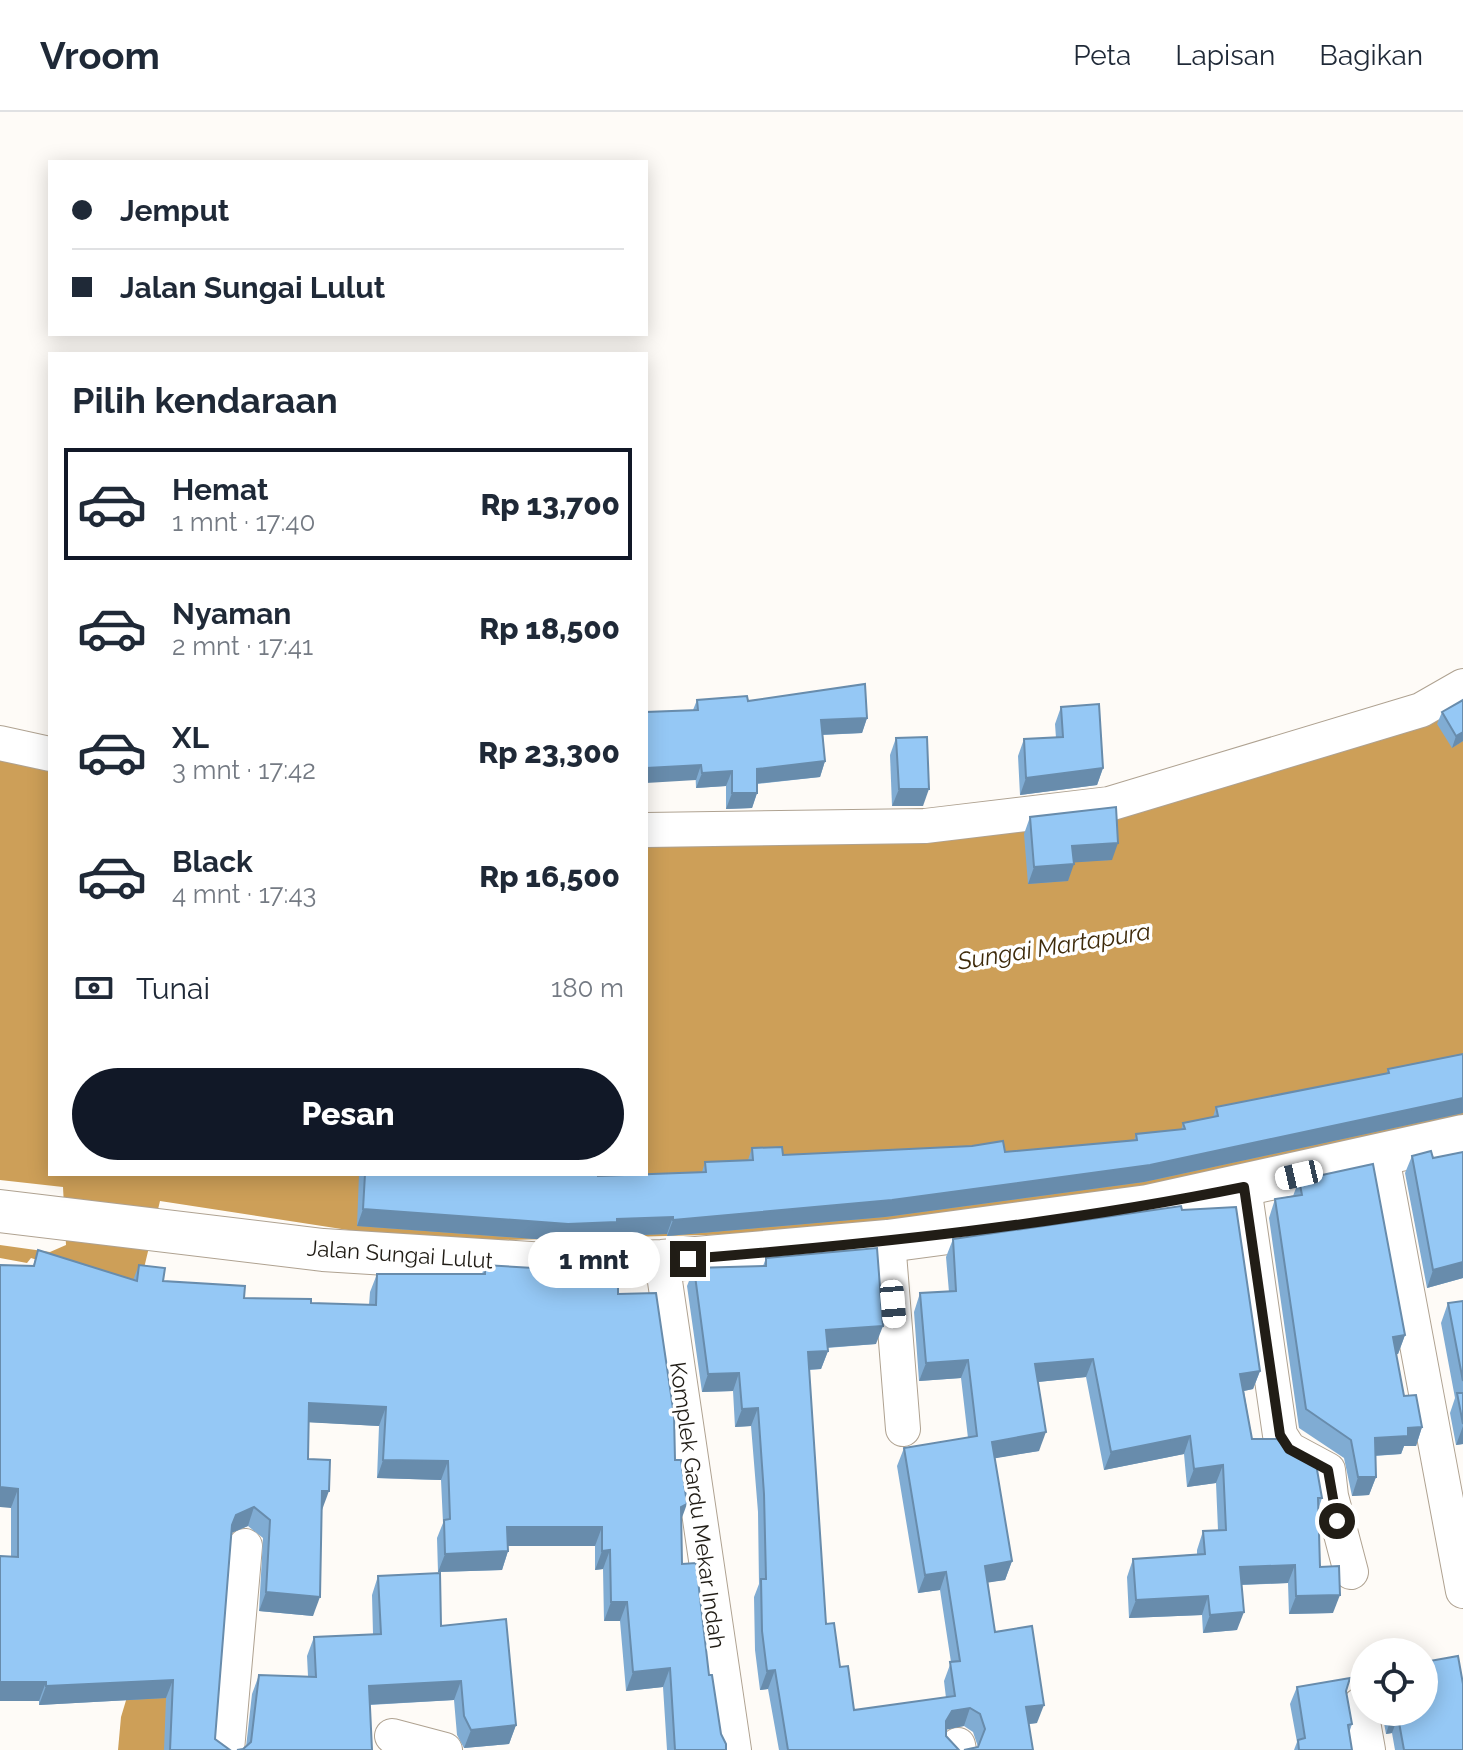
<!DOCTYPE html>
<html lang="id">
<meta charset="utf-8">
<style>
body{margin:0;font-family:Raleway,sans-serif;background:#f2f2f3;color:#1f2937;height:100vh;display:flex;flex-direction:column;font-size:30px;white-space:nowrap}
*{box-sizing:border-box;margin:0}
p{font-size:26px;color:#747a83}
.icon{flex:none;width:44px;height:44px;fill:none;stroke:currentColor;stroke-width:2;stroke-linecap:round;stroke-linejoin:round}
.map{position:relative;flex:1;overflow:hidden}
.details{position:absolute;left:48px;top:240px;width:600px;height:824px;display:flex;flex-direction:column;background:#fff;border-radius:0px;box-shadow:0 4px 20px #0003}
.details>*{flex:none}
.top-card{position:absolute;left:48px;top:48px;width:600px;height:176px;border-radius:0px;box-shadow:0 4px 20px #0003;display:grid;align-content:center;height:176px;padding:0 24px;background:#fff}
.buttons{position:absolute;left:1350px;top:1526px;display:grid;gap:16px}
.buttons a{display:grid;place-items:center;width:88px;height:88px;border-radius:50%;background:#fff;box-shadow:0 4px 20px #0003;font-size:40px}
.end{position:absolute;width:36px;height:36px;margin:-18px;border:10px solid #211d16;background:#fff;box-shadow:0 0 0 4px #fff}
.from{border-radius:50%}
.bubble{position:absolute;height:56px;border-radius:28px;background:#fff;box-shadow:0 4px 20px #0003;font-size:26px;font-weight:800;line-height:56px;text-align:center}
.car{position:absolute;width:24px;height:48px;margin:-24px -12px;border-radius:10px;box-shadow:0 0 6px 2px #0007;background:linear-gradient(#fff 24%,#345 0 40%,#fff 0 76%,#345 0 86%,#fff 0)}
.top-card b{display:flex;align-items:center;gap:28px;height:76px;font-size:30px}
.top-card b+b{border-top:2px solid #e0e1e3}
.top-card i{width:20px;height:20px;background:#1f2937}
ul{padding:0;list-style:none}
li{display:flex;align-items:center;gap:24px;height:112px;margin:0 16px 12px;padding:0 8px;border:4px solid transparent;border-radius:0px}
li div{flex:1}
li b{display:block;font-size:30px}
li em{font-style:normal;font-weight:800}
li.on{border-color:#111827}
li>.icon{width:72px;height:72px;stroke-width:1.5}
h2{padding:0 24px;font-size:36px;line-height:96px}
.pay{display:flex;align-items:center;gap:20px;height:88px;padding:0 24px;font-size:30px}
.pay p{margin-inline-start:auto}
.cta{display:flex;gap:16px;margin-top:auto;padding:16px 24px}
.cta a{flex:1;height:92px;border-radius:48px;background:#111827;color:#fff;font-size:32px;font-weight:800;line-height:92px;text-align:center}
header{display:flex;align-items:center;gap:48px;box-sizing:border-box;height:112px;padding:0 40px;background:#fff;border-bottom:2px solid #e0e1e3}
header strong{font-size:38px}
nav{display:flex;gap:44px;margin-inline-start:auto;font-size:28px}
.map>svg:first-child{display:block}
</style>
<header>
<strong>Vroom</strong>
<nav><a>Peta</a><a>Lapisan</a><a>Bagikan</a></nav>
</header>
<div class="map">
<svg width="1463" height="1638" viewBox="0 0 1463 1638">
<rect width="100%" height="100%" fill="#fefbf7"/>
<path fill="#cd9f58" d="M 1463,584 L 1463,1011 L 1080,1094 L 821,1120 L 426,1130 L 160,1089 L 140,1173 L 175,1638 L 118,1638 L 121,1605 L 143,1532 L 72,1159 L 31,1146 L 27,1151 L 0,1146 L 0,1133 L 50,1140 L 66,1133 L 63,1075 L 0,1068 L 0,638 L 50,649 L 50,1062 L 646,1062 L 646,727 L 1021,711 Z"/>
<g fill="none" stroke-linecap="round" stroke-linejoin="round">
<g stroke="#afa291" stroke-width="36">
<g id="minor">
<path d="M 0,631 L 50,642"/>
<path d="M 646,718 L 925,714 L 1109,692 L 1421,598 L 1463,574"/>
<path d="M 1382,1045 L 1463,1479"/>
<path d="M 1244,1075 L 1280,1323 L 1289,1337 L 1328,1358 L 1331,1384 L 1351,1460"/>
<path d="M 888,1129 L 903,1317"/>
<path d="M 662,1149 L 734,1638"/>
<path d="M 1360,1593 L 1368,1638"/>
<path d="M 392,1624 L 445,1638"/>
<path d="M 958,1633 L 959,1638"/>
<path d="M 227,1638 L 245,1434"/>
</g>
</g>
<g stroke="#afa291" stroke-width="44">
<path id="major" d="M 0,1099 L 323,1138 L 562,1153 L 662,1149 L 888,1129 L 1148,1094 L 1463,1024"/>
</g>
<use href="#minor" stroke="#fff" stroke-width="34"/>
<use href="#major" stroke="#fff" stroke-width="42"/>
</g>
<g fill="#80acd3">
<path d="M 697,588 L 748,589 L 867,606 L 862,621 L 823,623 L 825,649 L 820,665 L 757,672 L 757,681 L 752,696 L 726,697 L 726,674 L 696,676 L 693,598 Z"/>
<path d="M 1463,588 L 1463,629 L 1452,636 L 1437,612 L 1442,600 Z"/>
<path d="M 1061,595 L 1103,656 L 1097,673 L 1020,683 L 1018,644 L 1024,627 L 1056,626 L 1055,612 Z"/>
<path d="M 896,626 L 923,694 L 892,694 L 890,643 Z"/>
<path d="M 1030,705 L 1112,748 L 1074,750 L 1068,769 L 1028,772 L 1024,722 Z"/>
<path d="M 1463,942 L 1463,1001 L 1144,1070 L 885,1105 L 667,1124 L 667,1122 L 612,1124 L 610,1127 L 562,1129 L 357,1114 L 359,1062 L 598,1062 L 598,1064 L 702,1060 L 705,1050 L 748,1048 L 752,1036 L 783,1043 L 1005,1040 L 1134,1028 L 1136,1022 L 1181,1018 L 1183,1011 L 1213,1005 L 1216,995 L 1386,962 L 1388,957 Z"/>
<path d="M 1463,1040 L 1463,1166 L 1427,1176 L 1405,1061 L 1412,1044 L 1433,1046 Z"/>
<path d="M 1299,1068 L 1405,1223 L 1398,1242 L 1396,1242 L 1404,1284 L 1422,1315 L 1416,1334 L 1404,1334 L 1401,1342 L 1375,1344 L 1376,1365 L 1369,1383 L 1352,1384 L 1344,1346 L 1299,1316 L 1269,1106 L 1275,1087 L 1293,1084 Z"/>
<path d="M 1182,1098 L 1260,1259 L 1253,1277 L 1244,1279 L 1252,1327 L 1322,1386 L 1319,1395 L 1320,1455 L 1333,1501 L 1289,1502 L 1288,1471 L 1242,1473 L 1237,1518 L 1203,1521 L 1202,1503 L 1129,1506 L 1127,1465 L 1133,1447 L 1197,1442 L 1197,1438 L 1203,1419 L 1218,1418 L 1216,1371 L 1187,1375 L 1184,1342 L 1104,1358 L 1086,1265 L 1038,1270 L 1039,1339 L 994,1346 L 1012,1449 L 1005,1468 L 988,1470 L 995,1520 L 1037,1611 L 1029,1612 L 978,1635 L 973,1620 L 964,1614 L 946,1617 L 946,1624 L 959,1638 L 779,1638 L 768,1577 L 760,1578 L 755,1538 L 754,1485 L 759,1472 L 758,1400 L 751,1314 L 735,1315 L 733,1279 L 702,1280 L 687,1174 L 694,1156 L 763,1154 L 766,1146 L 876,1232 L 827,1236 L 828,1239 L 821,1257 L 809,1258 L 826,1512 L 854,1598 L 946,1586 L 944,1569 L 951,1550 L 940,1478 L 918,1481 L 897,1354 L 904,1336 L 968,1326 L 961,1266 L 919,1269 L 914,1200 L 920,1181 L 949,1180 L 946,1145 L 953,1127 Z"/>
<path d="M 38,1138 L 133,1168 L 139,1153 L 163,1169 L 244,1186 L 311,1191 L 369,1193 L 370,1180 L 377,1162 L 482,1162 L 485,1153 L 618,1182 L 675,1348 L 681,1409 L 682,1452 L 709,1563 L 721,1622 L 726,1638 L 667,1638 L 663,1575 L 626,1579 L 620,1509 L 604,1509 L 603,1457 L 595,1458 L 595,1434 L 508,1434 L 508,1439 L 502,1458 L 438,1460 L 437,1426 L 443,1411 L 441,1368 L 377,1366 L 379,1314 L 309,1310 L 308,1347 L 322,1398 L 313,1504 L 259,1499 L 263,1426 L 248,1414 L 231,1421 L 215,1627 L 230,1638 L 164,1638 L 166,1586 L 39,1593 L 39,1589 L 0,1589 L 11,1444 L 11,1396 L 33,1154 Z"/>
<path d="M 1463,1189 L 1463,1332 L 1456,1333 L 1450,1301 L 1455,1286 L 1441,1211 L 1448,1191 Z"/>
<path d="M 378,1464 L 441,1514 L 516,1613 L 509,1632 L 464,1636 L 457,1623 L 454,1588 L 370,1593 L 243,1637 L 246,1635 L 252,1582 L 259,1563 L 308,1564 L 307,1544 L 314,1525 L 373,1522 L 372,1483 Z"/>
<path d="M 1297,1575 L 1346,1579 L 1352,1612 L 1349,1621 L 1352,1638 L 1294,1638 L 1297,1630 L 1290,1592 Z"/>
<path d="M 1382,1600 L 1424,1600 L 1463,1638 L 1395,1638 L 1392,1621 L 1386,1622 Z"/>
</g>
<g fill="#688cac">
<path d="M 867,606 L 862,621 L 815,623 L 821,608 Z"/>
<path d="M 1463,620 L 1463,629 L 1452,636 L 1456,624 Z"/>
<path d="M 825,649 L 820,665 L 751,672 L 757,657 Z"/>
<path d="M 701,653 L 696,668 L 646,671 L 646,656 Z"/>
<path d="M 1103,656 L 1097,673 L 1020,683 L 1026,666 Z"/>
<path d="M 732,659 L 726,674 L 696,676 L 702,661 Z"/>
<path d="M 899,677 L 929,677 L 923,694 L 892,694 Z"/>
<path d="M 732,681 L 757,681 L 752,696 L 726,697 Z"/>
<path d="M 1118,731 L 1112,748 L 1066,751 L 1072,734 Z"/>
<path d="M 1074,752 L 1068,769 L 1028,772 L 1034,755 Z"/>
<path d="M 1463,986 L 1463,1001 L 1144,1070 L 885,1105 L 667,1124 L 673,1108 Z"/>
<path d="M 363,1097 L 617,1107 L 673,1105 L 667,1122 L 612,1124 L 610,1127 L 562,1129 L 357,1114 Z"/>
<path d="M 1463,1150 L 1463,1166 L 1427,1176 L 1433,1158 Z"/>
<path d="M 883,1214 L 876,1232 L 820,1236 L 826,1218 Z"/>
<path d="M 1405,1223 L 1398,1242 L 1386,1244 L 1393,1225 Z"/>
<path d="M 828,1239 L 821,1257 L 801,1258 L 808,1240 Z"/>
<path d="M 1093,1247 L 1086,1265 L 1028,1271 L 1035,1252 Z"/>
<path d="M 968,1248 L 961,1266 L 919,1269 L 926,1251 Z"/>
<path d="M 1260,1259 L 1253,1277 L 1234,1281 L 1240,1262 Z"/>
<path d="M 739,1261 L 733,1279 L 702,1280 L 708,1262 Z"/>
<path d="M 309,1291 L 386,1295 L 379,1314 L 303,1310 Z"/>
<path d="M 758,1296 L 751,1314 L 735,1315 L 742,1297 Z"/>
<path d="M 1463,1314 L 1463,1332 L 1456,1333 Z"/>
<path d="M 1422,1315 L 1416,1334 L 1404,1334 L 1401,1342 L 1368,1344 L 1375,1326 L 1408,1316 Z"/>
<path d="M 1046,1320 L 1039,1339 L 985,1348 L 992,1330 Z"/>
<path d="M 1190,1324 L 1184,1342 L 1104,1358 L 1111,1340 Z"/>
<path d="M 383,1348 L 448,1349 L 441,1368 L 377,1366 Z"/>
<path d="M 1223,1353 L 1216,1371 L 1187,1375 L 1194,1357 Z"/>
<path d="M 1358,1365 L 1376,1365 L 1369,1383 L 1352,1384 Z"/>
<path d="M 0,1375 L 18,1377 L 11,1396 L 0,1395 Z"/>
<path d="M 322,1379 L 329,1379 L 322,1398 Z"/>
<path d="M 687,1392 L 680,1411 L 681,1395 Z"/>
<path d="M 254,1395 L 248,1414 L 229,1422 L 236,1403 Z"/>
<path d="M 507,1415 L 602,1415 L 595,1434 L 500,1434 Z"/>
<path d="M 610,1438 L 603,1457 L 595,1458 L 602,1439 Z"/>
<path d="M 508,1439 L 502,1458 L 438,1460 L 445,1442 Z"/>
<path d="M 1012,1449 L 1005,1468 L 979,1472 L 985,1454 Z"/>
<path d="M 1295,1453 L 1288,1471 L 1234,1473 L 1240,1455 Z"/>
<path d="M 946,1460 L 940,1478 L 918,1481 L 925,1463 Z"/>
<path d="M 266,1480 L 320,1485 L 313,1504 L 259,1499 Z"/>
<path d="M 1340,1483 L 1333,1501 L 1289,1502 L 1296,1484 Z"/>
<path d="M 1208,1484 L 1202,1503 L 1129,1506 L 1136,1488 Z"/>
<path d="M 611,1490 L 627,1490 L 620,1509 L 604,1509 Z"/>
<path d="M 1244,1500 L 1237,1518 L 1203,1521 L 1210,1503 Z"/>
<path d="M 670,1556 L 663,1575 L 626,1579 L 633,1560 Z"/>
<path d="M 775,1558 L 768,1577 L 760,1578 L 767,1559 Z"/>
<path d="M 173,1568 L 166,1586 L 39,1593 L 46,1574 Z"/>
<path d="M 461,1569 L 454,1588 L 362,1593 L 369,1574 Z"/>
<path d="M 0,1570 L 46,1570 L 39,1589 L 0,1589 Z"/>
<path d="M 1044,1593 L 1037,1611 L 1020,1613 L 1026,1595 Z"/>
<path d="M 970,1596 L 964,1614 L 945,1618 L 946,1609 L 952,1599 Z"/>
<path d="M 1398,1605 L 1392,1621 L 1386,1622 L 1391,1606 Z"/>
<path d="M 516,1613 L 509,1632 L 464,1636 L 471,1618 Z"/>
</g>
<g fill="#95c8f5" stroke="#688cac" stroke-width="2">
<path d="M 865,572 L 867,606 L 821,608 L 825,649 L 757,657 L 757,681 L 732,681 L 732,659 L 702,661 L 701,653 L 646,656 L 646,600 L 698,598 L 697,588 L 747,584 L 748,589 Z"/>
<path d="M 1463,588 L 1463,620 L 1456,624 L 1442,600 Z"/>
<path d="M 1099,592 L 1103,656 L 1026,666 L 1024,627 L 1063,625 L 1061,595 Z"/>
<path d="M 927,625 L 929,677 L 899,677 L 896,626 Z"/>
<path d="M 1116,695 L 1118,731 L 1072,734 L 1074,752 L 1034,755 L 1030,705 Z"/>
<path d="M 1463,942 L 1463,986 L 1150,1053 L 892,1088 L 673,1108 L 673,1105 L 617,1107 L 617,1110 L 568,1112 L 363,1097 L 365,1062 L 598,1062 L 598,1064 L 706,1060 L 705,1050 L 753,1048 L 752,1036 L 782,1035 L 783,1043 L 972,1034 L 1003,1029 L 1005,1040 L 1137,1028 L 1136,1022 L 1185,1017 L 1183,1011 L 1218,1004 L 1216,995 L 1389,961 L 1388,957 Z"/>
<path d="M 1431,1039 L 1433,1046 L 1463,1040 L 1463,1150 L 1433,1158 L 1412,1044 Z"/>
<path d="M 1373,1052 L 1405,1223 L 1393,1225 L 1404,1284 L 1416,1283 L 1422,1315 L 1408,1316 L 1408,1324 L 1375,1326 L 1376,1365 L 1358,1365 L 1351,1328 L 1306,1297 L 1275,1087 L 1302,1083 L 1299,1068 Z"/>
<path d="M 1181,1094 L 1182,1098 L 1236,1095 L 1260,1259 L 1240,1262 L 1252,1327 L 1277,1327 L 1286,1336 L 1316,1352 L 1322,1386 L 1318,1386 L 1320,1455 L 1339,1454 L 1340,1483 L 1296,1484 L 1295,1453 L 1240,1455 L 1244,1500 L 1210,1503 L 1208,1484 L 1136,1488 L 1133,1447 L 1205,1442 L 1203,1419 L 1226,1418 L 1223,1353 L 1194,1357 L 1190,1324 L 1111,1340 L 1093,1247 L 1035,1252 L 1046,1320 L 992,1330 L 1012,1449 L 985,1454 L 995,1520 L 1032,1514 L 1044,1593 L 1026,1595 L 1033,1638 L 964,1638 L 978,1635 L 985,1617 L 980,1602 L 970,1596 L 952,1599 L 946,1609 L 946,1624 L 959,1638 L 788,1638 L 775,1558 L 767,1559 L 762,1519 L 761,1467 L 766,1467 L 764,1382 L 758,1296 L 742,1297 L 739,1261 L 708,1262 L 694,1156 L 766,1154 L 766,1146 L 877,1136 L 883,1214 L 826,1218 L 828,1239 L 808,1240 L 826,1512 L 834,1511 L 840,1555 L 848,1554 L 854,1598 L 955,1584 L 950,1550 L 960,1549 L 946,1460 L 925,1463 L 904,1336 L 977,1324 L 968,1248 L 926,1251 L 920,1181 L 956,1179 L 953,1127 Z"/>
<path d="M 38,1138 L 137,1169 L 139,1153 L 165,1156 L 163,1169 L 245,1174 L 244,1186 L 311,1187 L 311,1191 L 376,1193 L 377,1162 L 485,1162 L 485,1153 L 567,1158 L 618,1156 L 618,1182 L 656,1181 L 674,1303 L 675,1348 L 681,1348 L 687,1392 L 681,1395 L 682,1452 L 696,1451 L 709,1563 L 712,1563 L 721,1622 L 726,1632 L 726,1638 L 675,1638 L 670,1556 L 633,1560 L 627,1490 L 611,1490 L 610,1438 L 602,1439 L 602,1415 L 507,1415 L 508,1439 L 445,1442 L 444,1408 L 450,1407 L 448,1349 L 383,1348 L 386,1295 L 309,1291 L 308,1347 L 330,1348 L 329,1379 L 322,1379 L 320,1485 L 266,1480 L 270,1408 L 254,1395 L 236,1403 L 232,1413 L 215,1627 L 230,1638 L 170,1638 L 173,1568 L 46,1574 L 46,1570 L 0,1570 L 0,1444 L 18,1445 L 18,1377 L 0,1375 L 0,1153 L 34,1154 Z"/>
<path d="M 1463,1189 L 1463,1269 L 1448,1191 Z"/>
<path d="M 1457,1281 L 1463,1281 L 1463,1312 Z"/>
<path d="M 440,1461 L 441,1514 L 506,1507 L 516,1613 L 471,1618 L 464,1604 L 461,1569 L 369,1574 L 372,1638 L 237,1638 L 243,1637 L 251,1630 L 259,1563 L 316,1565 L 314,1525 L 381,1522 L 378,1464 Z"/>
<path d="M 1458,1544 L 1463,1572 L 1463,1638 L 1404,1638 L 1398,1605 L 1391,1606 L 1390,1600 L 1424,1600 L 1424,1550 Z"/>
<path d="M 1350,1566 L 1346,1579 L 1352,1612 L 1348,1613 L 1352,1638 L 1299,1638 L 1298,1628 L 1305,1626 L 1297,1575 Z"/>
</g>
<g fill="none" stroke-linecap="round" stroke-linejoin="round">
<path stroke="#211d16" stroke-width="10" d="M 688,1147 C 874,1132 1061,1112 1244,1075 L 1280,1323 L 1289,1337 L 1328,1358 L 1337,1409"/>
</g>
<g text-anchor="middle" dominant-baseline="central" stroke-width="7" stroke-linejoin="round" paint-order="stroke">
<g font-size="22" fill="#211d16" stroke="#fff">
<text transform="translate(400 1142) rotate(4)">Jalan Sungai Lulut</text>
<text transform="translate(698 1393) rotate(82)">Komplek Gardu Mekar Indah</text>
</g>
<g font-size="24" font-style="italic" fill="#3e2a0a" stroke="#fff">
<text transform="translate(1054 834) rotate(-9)">Sungai Martapura</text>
</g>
</g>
</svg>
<div class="buttons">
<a><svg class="icon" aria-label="locate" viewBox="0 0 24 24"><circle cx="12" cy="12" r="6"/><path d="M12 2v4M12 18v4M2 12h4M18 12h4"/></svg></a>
</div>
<i class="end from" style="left:1337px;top:1409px"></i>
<i class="end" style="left:688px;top:1147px"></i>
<div class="bubble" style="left:528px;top:1120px;width:132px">1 mnt</div>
<i class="car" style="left:1299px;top:1063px;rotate:257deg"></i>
<i class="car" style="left:893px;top:1192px;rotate:175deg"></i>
<div class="top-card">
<b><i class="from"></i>Jemput</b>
<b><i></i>Jalan Sungai Lulut</b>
</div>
<section class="details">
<h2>Pilih kendaraan</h2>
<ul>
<li class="on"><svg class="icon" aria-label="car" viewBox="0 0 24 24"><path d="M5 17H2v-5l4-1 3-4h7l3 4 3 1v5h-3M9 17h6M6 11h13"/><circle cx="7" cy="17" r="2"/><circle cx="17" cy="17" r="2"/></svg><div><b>Hemat</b><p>1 mnt · 17:40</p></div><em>Rp 13,700</em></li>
<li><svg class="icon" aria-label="car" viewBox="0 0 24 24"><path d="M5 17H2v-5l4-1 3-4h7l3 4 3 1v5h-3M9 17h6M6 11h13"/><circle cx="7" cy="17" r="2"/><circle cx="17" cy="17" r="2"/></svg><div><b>Nyaman</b><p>2 mnt · 17:41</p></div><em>Rp 18,500</em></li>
<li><svg class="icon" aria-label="car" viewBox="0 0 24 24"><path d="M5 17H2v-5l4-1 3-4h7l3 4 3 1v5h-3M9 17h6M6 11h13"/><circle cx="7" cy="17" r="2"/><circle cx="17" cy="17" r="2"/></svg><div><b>XL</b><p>3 mnt · 17:42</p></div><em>Rp 23,300</em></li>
<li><svg class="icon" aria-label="car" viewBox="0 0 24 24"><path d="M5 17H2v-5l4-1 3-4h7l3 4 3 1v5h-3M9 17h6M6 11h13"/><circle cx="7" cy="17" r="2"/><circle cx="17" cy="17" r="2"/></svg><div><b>Black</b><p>4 mnt · 17:43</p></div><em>Rp 16,500</em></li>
</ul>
<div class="pay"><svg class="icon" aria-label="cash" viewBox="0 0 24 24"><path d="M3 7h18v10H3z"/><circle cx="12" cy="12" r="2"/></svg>Tunai<p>180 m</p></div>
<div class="cta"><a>Pesan</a></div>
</section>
</div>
